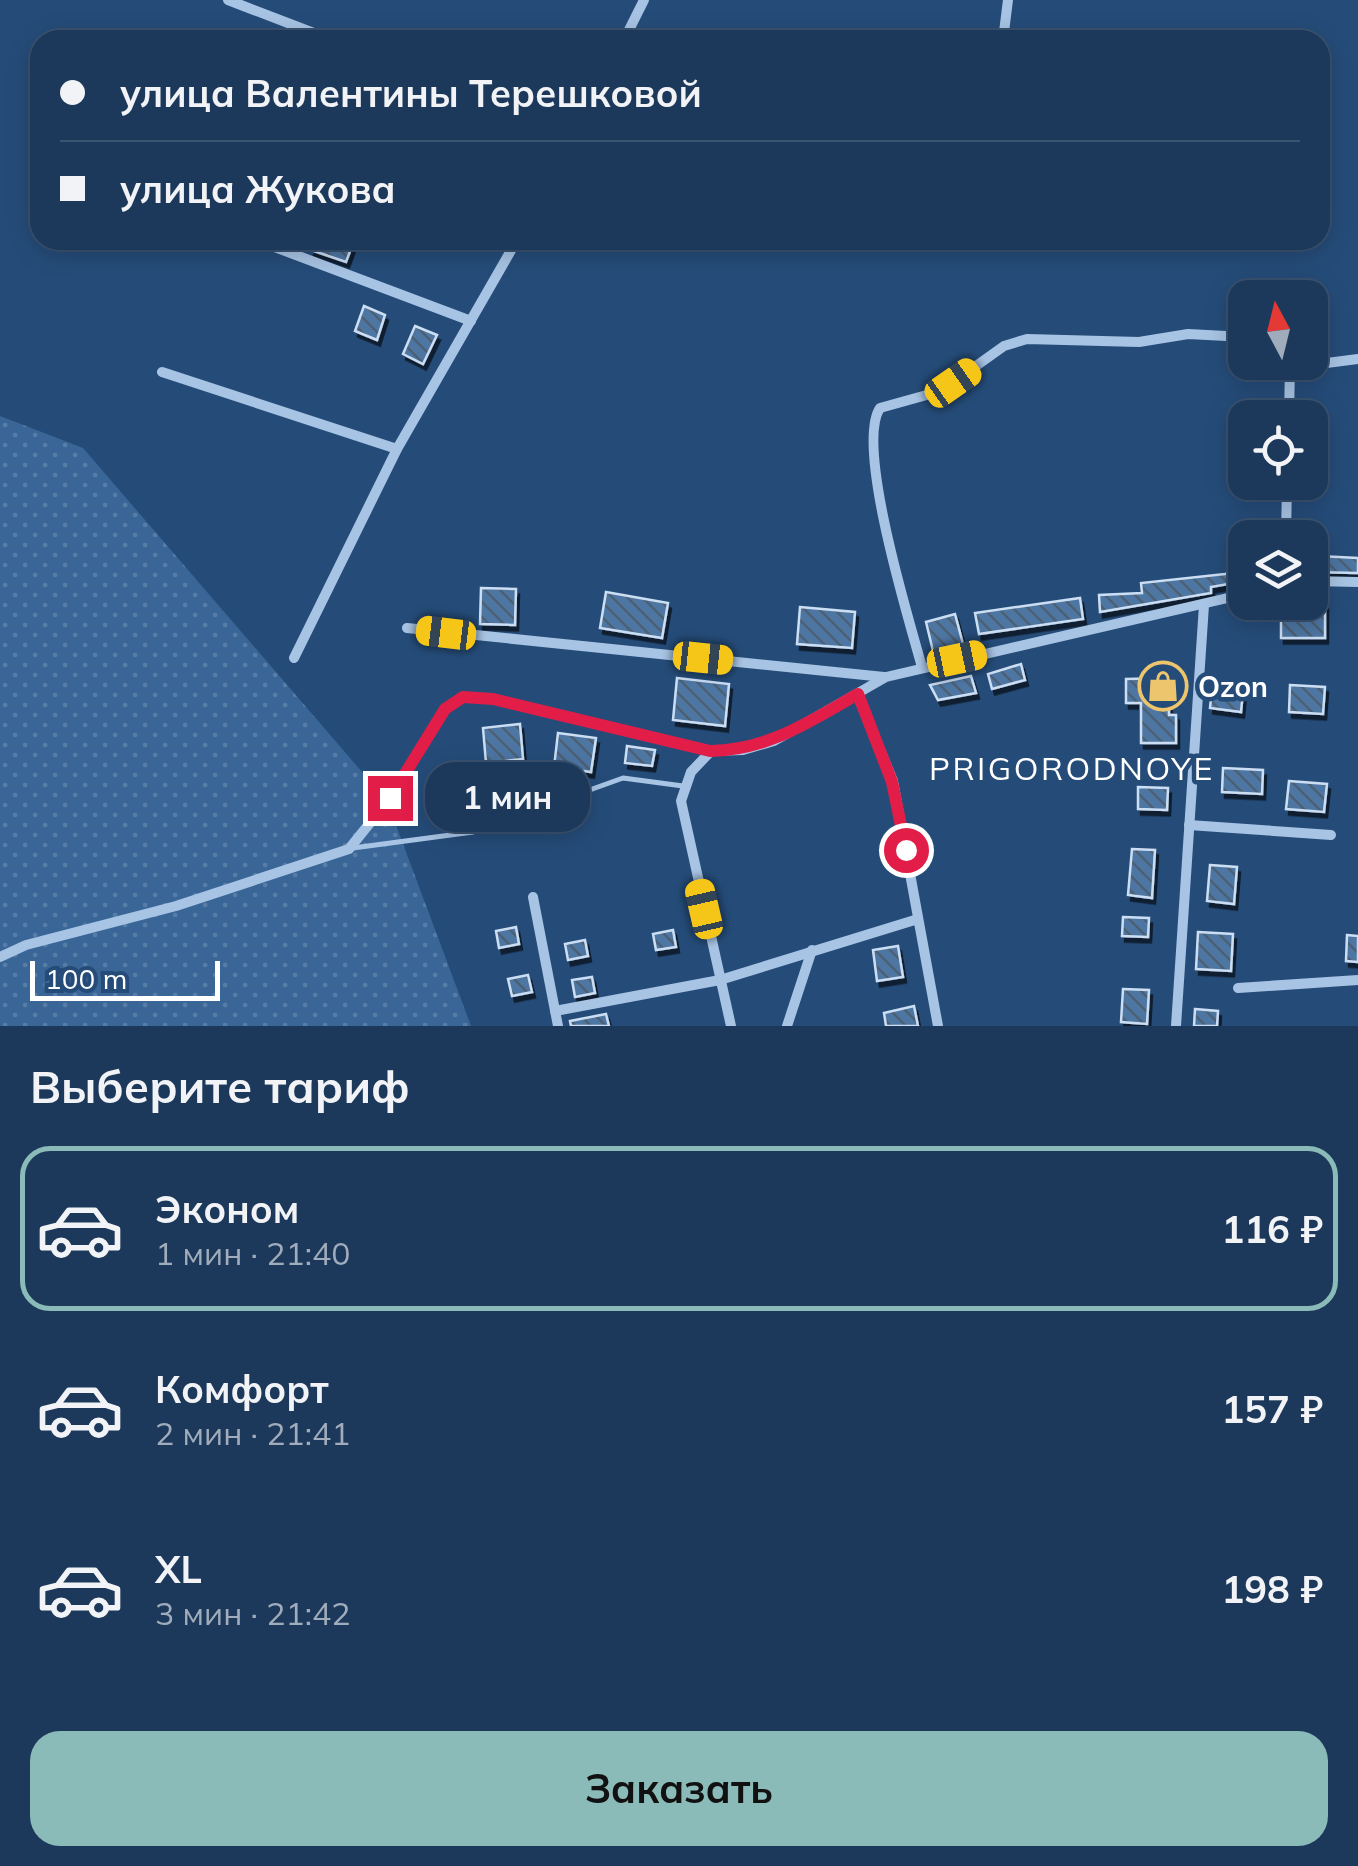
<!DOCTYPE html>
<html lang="ru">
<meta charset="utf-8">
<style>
body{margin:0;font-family:Mulish,sans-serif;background:#254061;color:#f1f3f6;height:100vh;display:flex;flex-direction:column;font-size:38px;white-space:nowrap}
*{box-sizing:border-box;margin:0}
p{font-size:32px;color:#a0acbb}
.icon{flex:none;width:55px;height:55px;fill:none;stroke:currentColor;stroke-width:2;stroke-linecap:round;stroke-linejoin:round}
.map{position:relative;height:1026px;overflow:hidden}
.panel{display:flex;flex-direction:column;background:#1c395b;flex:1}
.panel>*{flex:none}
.guide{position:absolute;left:30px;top:30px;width:1300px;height:220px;border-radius:30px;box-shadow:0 5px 25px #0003,0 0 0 2px #3a5371;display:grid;align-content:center;height:220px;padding:0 30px;background:#1c395b}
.needle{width:65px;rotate:353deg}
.tools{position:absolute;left:1228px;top:280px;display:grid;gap:20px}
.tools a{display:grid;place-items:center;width:100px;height:100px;border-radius:20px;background:#1c395b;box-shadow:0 5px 25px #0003,0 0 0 2px #3a5371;font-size:50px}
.scale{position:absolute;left:30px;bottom:25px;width:190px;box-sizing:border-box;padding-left:10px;border:5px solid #fff;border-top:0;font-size:28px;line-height:35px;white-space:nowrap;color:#fff;-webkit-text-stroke:8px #254c79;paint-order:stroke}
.end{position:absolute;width:45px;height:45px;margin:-22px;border:12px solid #e11d48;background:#fff;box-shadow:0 0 0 5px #fff}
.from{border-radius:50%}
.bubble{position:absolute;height:70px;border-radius:30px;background:#1c395b;box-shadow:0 5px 25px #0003,0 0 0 2px #3a5371;font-size:32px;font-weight:700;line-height:70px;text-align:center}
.car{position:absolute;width:30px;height:60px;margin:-30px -15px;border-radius:12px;box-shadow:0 0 8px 2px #0007;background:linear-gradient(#f5c518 24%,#345 0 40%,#f5c518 0 76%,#345 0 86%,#f5c518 0)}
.guide b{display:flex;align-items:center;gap:35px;height:95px;font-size:38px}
.guide b+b{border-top:2px solid #3a5371}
.guide i{width:25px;height:25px;background:#f1f3f6}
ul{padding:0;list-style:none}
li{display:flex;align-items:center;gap:30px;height:165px;margin:0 20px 15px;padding:0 10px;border:5px solid transparent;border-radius:30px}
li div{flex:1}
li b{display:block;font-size:38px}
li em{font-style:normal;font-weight:700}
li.selected{border-color:#8bbbb9}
li>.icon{width:90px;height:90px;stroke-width:1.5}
h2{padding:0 30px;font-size:45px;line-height:120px}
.button{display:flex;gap:20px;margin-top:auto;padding:20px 30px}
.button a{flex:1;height:115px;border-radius:30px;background:#8bbbb9;color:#111;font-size:40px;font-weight:700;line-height:115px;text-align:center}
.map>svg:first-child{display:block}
</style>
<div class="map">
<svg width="1358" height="1026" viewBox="0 0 1358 1026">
<defs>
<pattern id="grass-dots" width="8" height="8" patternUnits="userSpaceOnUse" patternTransform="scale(2.5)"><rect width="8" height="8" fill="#396697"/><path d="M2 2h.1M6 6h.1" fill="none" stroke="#577da7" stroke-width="1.8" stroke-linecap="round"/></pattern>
<pattern id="building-back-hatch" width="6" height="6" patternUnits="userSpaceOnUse" patternTransform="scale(2.5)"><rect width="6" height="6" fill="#4e76a3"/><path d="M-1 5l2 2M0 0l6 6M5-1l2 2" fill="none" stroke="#4d5f73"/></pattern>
<filter id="shadow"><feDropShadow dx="3" dy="5.5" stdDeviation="0" flood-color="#0009"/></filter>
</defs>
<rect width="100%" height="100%" fill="#254c79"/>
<path fill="url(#grass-dots)" d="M 0,416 L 83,448 L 387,801 L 471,1026 L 0,1026 Z"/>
<g fill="url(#building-back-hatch)" stroke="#cbdef3" stroke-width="2.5" filter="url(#shadow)">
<path d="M 317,240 L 352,246 L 346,262 L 311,250 Z"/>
<path d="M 364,306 L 385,315 L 377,340 L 355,331 Z"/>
<path d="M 415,326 L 437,335 L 423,364 L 403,354 Z"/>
<path d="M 1319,556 L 1358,558 L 1358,573 L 1310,572 L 1310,558 Z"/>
<path d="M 1245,568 L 1245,581 L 1211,587 L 1211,593 L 1100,612 L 1099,595 L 1142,593 L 1141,583 L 1225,574 Z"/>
<path d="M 481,588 L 516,589 L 515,625 L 480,624 Z"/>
<path d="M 606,592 L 668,603 L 662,638 L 600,628 Z"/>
<path d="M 1080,598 L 1083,619 L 979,634 L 975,613 Z"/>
<rect x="1281" y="604" width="44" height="34"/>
<path d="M 800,607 L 855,612 L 852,648 L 797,644 Z"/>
<path d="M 955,614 L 963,644 L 933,651 L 926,622 Z"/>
<path d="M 1021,664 L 1025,680 L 992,689 L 988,674 Z"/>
<path d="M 971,676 L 976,693 L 938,700 L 930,685 Z"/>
<path d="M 677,678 L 729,684 L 725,726 L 673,720 Z"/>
<path d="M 1168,678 L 1169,715 L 1176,715 L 1176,743 L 1141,743 L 1141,703 L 1126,703 L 1126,679 Z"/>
<path d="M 1290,685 L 1325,687 L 1323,714 L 1289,712 Z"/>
<path d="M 1212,688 L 1243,691 L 1241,712 L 1210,708 Z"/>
<path d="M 520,724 L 523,759 L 486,763 L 483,728 Z"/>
<path d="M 558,733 L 596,738 L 591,772 L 554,767 Z"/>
<path d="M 627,746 L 655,750 L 652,766 L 625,763 Z"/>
<path d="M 1223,768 L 1263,770 L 1262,794 L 1222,792 Z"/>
<path d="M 1289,781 L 1327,784 L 1324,812 L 1286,809 Z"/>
<path d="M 1138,787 L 1168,788 L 1167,810 L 1138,809 Z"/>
<path d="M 1132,849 L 1155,850 L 1152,898 L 1128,895 Z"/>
<path d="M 1210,865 L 1237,867 L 1234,904 L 1207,901 Z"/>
<path d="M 1123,917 L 1149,918 L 1148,937 L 1122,936 Z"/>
<path d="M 516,927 L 519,944 L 499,948 L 496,931 Z"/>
<path d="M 673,930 L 676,947 L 656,950 L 653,934 Z"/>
<path d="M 1198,932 L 1233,934 L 1231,971 L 1196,969 Z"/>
<path d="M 1347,935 L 1358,936 L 1358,962 L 1346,961 Z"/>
<path d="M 585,940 L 588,956 L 568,960 L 565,944 Z"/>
<path d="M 898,946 L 903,977 L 877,981 L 873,950 Z"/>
<path d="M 528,975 L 532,992 L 512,996 L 508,979 Z"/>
<path d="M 592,977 L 595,993 L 575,997 L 572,980 Z"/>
<path d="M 1123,989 L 1149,990 L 1147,1024 L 1121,1022 Z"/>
<path d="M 914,1006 L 918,1026 L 886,1026 L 884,1013 Z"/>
<path d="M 1195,1009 L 1218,1011 L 1217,1026 L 1194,1026 Z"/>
<path d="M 606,1014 L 609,1026 L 571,1026 L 570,1021 Z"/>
</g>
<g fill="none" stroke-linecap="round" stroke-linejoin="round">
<path stroke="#a8c4e4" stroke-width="5" d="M 353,848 L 473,832 L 623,778 L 683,786"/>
<g stroke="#a8c4e4" stroke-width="10">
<path d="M 228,0 L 332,40"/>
<path d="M 624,40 L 644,0"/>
<path d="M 1003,40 L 1008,0"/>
<path d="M 256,240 L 471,321"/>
<path d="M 1288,362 L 1311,365 L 1358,359"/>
<path d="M 162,372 L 397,449"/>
<path d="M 1289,418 L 1290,364"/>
<path d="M 1286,538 L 1287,482"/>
<path d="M 1310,581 L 1358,582"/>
<path d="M 407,628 L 884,677"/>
<path d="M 294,658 L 397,449 L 517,240"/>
<path d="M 922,667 C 909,620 855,445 880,408 L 941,391 L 1004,346 L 1027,339 L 1139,342 L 1188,334 L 1245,337"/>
<path d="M 857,694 L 893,781 L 938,1026"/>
<path d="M 711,751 L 691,772 L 681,801 L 731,1026"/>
<path d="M 1189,825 L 1331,835"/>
<path d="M 533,897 L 558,1026"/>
<path d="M 0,957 L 26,945 L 176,906 L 349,849 L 390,798 L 445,709 L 463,697 L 493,699 L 711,751 L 743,750 L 774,741 L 886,677 L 1245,594"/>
<path d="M 1238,988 L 1358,980"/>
<path d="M 555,1011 L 720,980 L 918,919"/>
<path d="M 787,1026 L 812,950"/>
<path d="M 1176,1026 L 1204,605"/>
</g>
</g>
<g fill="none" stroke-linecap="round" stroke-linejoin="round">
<path stroke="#e11d48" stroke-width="12" d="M 390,798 L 445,709 L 463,697 L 493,699 L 710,751 C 768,750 809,722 858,694 L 892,782 L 906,850"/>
</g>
<defs>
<g id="shop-ring" transform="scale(2.5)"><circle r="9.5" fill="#254c79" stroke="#edc56d" stroke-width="1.5"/><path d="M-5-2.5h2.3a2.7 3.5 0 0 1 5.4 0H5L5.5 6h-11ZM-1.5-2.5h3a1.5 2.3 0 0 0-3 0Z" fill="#edc56d"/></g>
</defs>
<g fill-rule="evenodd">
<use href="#shop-ring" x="1163" y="686"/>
</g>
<g text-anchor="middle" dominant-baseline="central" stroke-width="9" stroke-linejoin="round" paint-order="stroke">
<g font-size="28" font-weight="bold" fill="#fff" stroke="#254c79" text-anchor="start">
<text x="1198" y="686">Ozon</text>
</g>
<g font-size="32" letter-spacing="2.5" fill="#fff" stroke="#254c79">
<text x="1072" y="768">PRIGORODNOYE</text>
</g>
</g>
</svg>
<div class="tools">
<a><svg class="needle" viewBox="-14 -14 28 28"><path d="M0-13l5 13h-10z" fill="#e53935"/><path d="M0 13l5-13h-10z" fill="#a0acbb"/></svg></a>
<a><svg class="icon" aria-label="locate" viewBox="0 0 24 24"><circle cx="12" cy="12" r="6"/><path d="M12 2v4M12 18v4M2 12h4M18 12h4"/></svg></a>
<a><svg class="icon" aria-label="layers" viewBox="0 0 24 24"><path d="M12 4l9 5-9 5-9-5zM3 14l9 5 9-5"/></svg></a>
</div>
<div class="scale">100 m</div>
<i class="end from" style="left:906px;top:850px"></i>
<i class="end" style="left:390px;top:798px"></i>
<div class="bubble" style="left:425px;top:762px;width:165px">1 мин</div>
<i class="car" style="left:953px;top:383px;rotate:55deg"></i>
<i class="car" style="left:446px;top:633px;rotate:277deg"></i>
<i class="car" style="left:703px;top:658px;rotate:96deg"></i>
<i class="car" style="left:957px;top:659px;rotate:78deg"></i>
<i class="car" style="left:704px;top:909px;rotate:347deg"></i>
<div class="guide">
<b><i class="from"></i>улица Валентины Терешковой</b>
<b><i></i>улица Жукова</b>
</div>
</div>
<section class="panel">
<h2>Выберите тариф</h2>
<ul>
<li class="selected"><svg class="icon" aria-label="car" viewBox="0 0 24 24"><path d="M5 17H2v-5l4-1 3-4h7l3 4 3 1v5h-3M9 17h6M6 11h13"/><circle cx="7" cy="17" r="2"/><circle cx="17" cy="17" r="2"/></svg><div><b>Эконом</b><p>1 мин · 21:40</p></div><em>116 ₽</em></li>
<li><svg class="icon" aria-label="car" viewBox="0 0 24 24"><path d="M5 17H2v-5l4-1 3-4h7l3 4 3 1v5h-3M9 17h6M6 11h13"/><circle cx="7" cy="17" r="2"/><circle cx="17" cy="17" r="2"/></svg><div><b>Комфорт</b><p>2 мин · 21:41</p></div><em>157 ₽</em></li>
<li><svg class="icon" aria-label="car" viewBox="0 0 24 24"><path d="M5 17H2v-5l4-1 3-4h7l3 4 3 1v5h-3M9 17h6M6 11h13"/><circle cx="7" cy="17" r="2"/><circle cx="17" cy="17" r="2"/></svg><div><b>XL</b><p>3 мин · 21:42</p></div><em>198 ₽</em></li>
</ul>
<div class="button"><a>Заказать</a></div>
</section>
